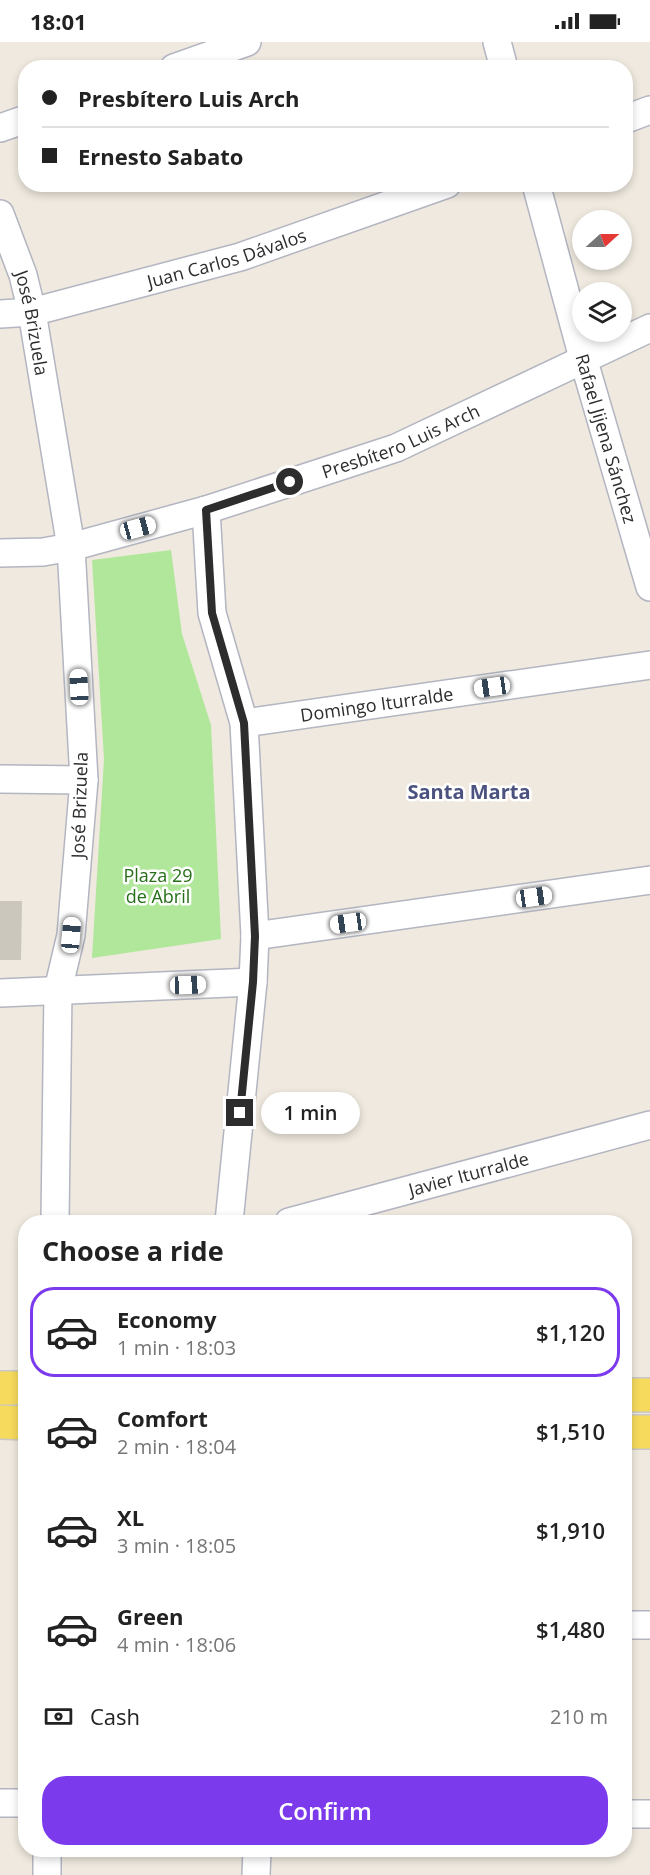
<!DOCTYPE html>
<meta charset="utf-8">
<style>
body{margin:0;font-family:"Open Sans",sans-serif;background:#f2f2f2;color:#222;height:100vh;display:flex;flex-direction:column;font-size:22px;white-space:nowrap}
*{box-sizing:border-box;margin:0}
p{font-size:20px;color:#767676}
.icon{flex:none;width:33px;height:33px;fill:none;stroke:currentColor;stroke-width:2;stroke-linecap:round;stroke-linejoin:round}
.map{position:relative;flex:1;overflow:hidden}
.side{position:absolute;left:18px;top:1173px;width:614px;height:642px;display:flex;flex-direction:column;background:#fff;border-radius:24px;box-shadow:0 3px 9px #0003}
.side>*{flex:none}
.hud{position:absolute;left:18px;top:18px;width:615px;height:132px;border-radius:24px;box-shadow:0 3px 9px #0003;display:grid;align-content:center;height:132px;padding:0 24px;background:#fff}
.needle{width:39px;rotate:69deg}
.fabs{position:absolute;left:572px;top:168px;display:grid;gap:12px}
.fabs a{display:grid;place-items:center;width:60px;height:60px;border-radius:50%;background:#fff;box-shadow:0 3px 9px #0003;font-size:30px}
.end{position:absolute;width:27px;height:27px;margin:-14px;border:8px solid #2d2d2d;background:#fff;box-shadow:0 0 0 3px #fff}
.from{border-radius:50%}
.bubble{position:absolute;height:42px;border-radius:21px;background:#fff;box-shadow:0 3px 9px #0003;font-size:20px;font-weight:600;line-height:42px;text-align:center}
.car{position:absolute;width:18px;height:36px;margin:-18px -9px;border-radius:8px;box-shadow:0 0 4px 2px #0007;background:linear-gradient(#fff 24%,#345 0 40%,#fff 0 76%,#345 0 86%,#fff 0)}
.hud b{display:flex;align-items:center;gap:21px;height:57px;font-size:22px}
.hud b+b{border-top:2px solid #e0e0e0}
.hud i{width:15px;height:15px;background:#222}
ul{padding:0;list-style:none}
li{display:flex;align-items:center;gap:18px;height:90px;margin:0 12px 9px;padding:0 12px;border:3px solid transparent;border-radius:24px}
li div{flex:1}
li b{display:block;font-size:22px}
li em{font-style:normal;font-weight:600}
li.on{border-color:#7c3aed}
li>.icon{width:54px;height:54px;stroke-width:1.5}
h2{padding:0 24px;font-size:27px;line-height:72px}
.pay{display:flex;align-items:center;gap:15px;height:66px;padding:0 24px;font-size:22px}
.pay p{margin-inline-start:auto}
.cta{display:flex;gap:12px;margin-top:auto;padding:12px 24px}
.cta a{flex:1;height:69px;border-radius:24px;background:#7c3aed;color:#fff;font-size:24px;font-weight:600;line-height:69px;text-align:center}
.status{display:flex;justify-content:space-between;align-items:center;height:42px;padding:0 30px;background:#fff;direction:ltr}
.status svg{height:16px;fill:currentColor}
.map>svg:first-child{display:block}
</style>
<div class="status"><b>18:01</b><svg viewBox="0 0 49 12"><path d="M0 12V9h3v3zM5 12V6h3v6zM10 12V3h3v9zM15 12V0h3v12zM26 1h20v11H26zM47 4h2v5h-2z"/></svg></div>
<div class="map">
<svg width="650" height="1833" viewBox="0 0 650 1833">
<rect width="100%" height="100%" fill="#efe9df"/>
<path fill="#b1e79a" d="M 171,508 L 182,592 L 211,683 L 221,897 L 92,916 L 104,717 L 92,518 Z"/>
<path fill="#cbc7bd" d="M 0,859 L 22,859 L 21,918 L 0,918 Z"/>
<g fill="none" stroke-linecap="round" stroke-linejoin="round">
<g stroke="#b3b5c1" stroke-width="30">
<g id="minor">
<path d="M 497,0 L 504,26"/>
<path d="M 174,26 L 247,0"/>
<path d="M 626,77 L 650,68"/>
<path d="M 0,86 L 26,77"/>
<path id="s1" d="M 536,142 L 583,316 L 650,545"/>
<path id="s2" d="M 0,172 L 23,233 L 32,270 L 71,505 L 84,738 L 71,893 L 58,948 L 55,1180"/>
<path id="s3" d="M 0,272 L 32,270 L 240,215 L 447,142"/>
<path d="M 206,468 L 212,571 L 244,681 L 255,894 L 253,940 L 229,1180"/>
<path id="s4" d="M 0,511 L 43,510 L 71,505 L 206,468 L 396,406 L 650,286"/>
<path id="s5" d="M 244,681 L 650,623"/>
<path d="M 0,737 L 84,738"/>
<path d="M 255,894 L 650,838"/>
<path d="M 0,951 L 253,940"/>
<path id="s6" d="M 289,1180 L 650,1083"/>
<path d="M 624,1583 L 650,1583"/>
<path d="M 0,1761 L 26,1761"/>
<path d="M 624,1772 L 650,1772"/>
<path d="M 47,1833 L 47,1808"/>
<path d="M 256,1833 L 257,1808"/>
</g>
</g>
<g stroke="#c8c8c8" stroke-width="36">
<g id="major">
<path d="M 0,1346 L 26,1346"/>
<path d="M 624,1353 L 650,1353"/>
<path d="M 0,1380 L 26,1381"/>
<path d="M 624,1390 L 650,1390"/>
</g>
</g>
<use href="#minor" stroke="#fff" stroke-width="27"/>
<use href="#major" stroke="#f6da5d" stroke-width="33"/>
</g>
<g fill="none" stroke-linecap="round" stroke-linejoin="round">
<path stroke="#2d2d2d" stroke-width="8" d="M 240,1071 L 253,940 L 255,894 L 244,681 L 212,571 L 206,468 L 290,440"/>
</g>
<g text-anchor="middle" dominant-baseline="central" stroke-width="5" stroke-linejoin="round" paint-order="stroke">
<g font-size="18" fill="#2d2d2d" stroke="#fff">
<text stroke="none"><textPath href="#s3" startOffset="234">Juan Carlos Dávalos</textPath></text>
<text stroke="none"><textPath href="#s2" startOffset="114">José Brizuela</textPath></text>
<text stroke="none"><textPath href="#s1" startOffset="264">Rafael Jijena Sánchez</textPath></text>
<text stroke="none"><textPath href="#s4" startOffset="418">Presbítero Luis Arch</textPath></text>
<text stroke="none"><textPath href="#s5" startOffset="134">Domingo Iturralde</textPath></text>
<text transform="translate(79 763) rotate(-88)">José Brizuela</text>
<text stroke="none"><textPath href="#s6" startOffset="186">Javier Iturralde</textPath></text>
</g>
<g font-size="18" fill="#266f18" stroke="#fff">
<text x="158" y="833">Plaza 29<tspan x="158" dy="21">de Abril</tspan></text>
</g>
<g font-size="20" font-weight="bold" fill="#4b5280" stroke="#fff">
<text x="469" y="749">Santa Marta</text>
</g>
</g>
</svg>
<div class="fabs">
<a><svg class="needle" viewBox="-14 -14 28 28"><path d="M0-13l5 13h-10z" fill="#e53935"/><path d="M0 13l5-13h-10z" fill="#767676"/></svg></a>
<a><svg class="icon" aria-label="layers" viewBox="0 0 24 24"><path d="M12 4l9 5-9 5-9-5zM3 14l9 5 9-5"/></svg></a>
</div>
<i class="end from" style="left:290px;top:440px"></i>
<i class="end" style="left:240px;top:1071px"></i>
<div class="bubble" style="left:261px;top:1050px;width:99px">1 min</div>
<i class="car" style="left:138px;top:486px;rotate:75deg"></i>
<i class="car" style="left:79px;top:645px;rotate:357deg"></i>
<i class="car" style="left:492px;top:645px;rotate:262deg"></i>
<i class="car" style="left:534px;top:855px;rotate:82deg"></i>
<i class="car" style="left:348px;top:881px;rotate:262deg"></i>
<i class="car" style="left:71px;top:893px;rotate:5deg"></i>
<i class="car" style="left:188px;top:943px;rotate:88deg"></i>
<div class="hud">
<b><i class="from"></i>Presbítero Luis Arch</b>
<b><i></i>Ernesto Sabato</b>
</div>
<section class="side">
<h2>Choose a ride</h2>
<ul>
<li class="on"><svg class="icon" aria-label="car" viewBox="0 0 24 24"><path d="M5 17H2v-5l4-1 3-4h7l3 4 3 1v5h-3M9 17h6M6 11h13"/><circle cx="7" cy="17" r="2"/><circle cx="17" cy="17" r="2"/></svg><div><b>Economy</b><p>1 min · 18:03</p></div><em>$1,120</em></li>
<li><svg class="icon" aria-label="car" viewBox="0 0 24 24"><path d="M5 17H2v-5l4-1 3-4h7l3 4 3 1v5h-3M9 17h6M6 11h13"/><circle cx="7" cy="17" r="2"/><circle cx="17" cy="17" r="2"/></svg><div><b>Comfort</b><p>2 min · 18:04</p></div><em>$1,510</em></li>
<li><svg class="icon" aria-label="car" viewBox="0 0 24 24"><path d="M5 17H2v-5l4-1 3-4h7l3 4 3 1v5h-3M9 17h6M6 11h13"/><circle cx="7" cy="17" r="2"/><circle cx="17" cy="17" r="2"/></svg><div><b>XL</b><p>3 min · 18:05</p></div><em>$1,910</em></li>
<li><svg class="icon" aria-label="car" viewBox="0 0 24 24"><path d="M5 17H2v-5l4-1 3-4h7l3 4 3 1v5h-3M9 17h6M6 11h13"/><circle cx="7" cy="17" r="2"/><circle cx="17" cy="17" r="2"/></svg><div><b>Green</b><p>4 min · 18:06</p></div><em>$1,480</em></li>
</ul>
<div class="pay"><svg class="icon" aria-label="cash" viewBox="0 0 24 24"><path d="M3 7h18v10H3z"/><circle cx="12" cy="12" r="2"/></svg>Cash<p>210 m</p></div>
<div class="cta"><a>Confirm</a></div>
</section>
</div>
